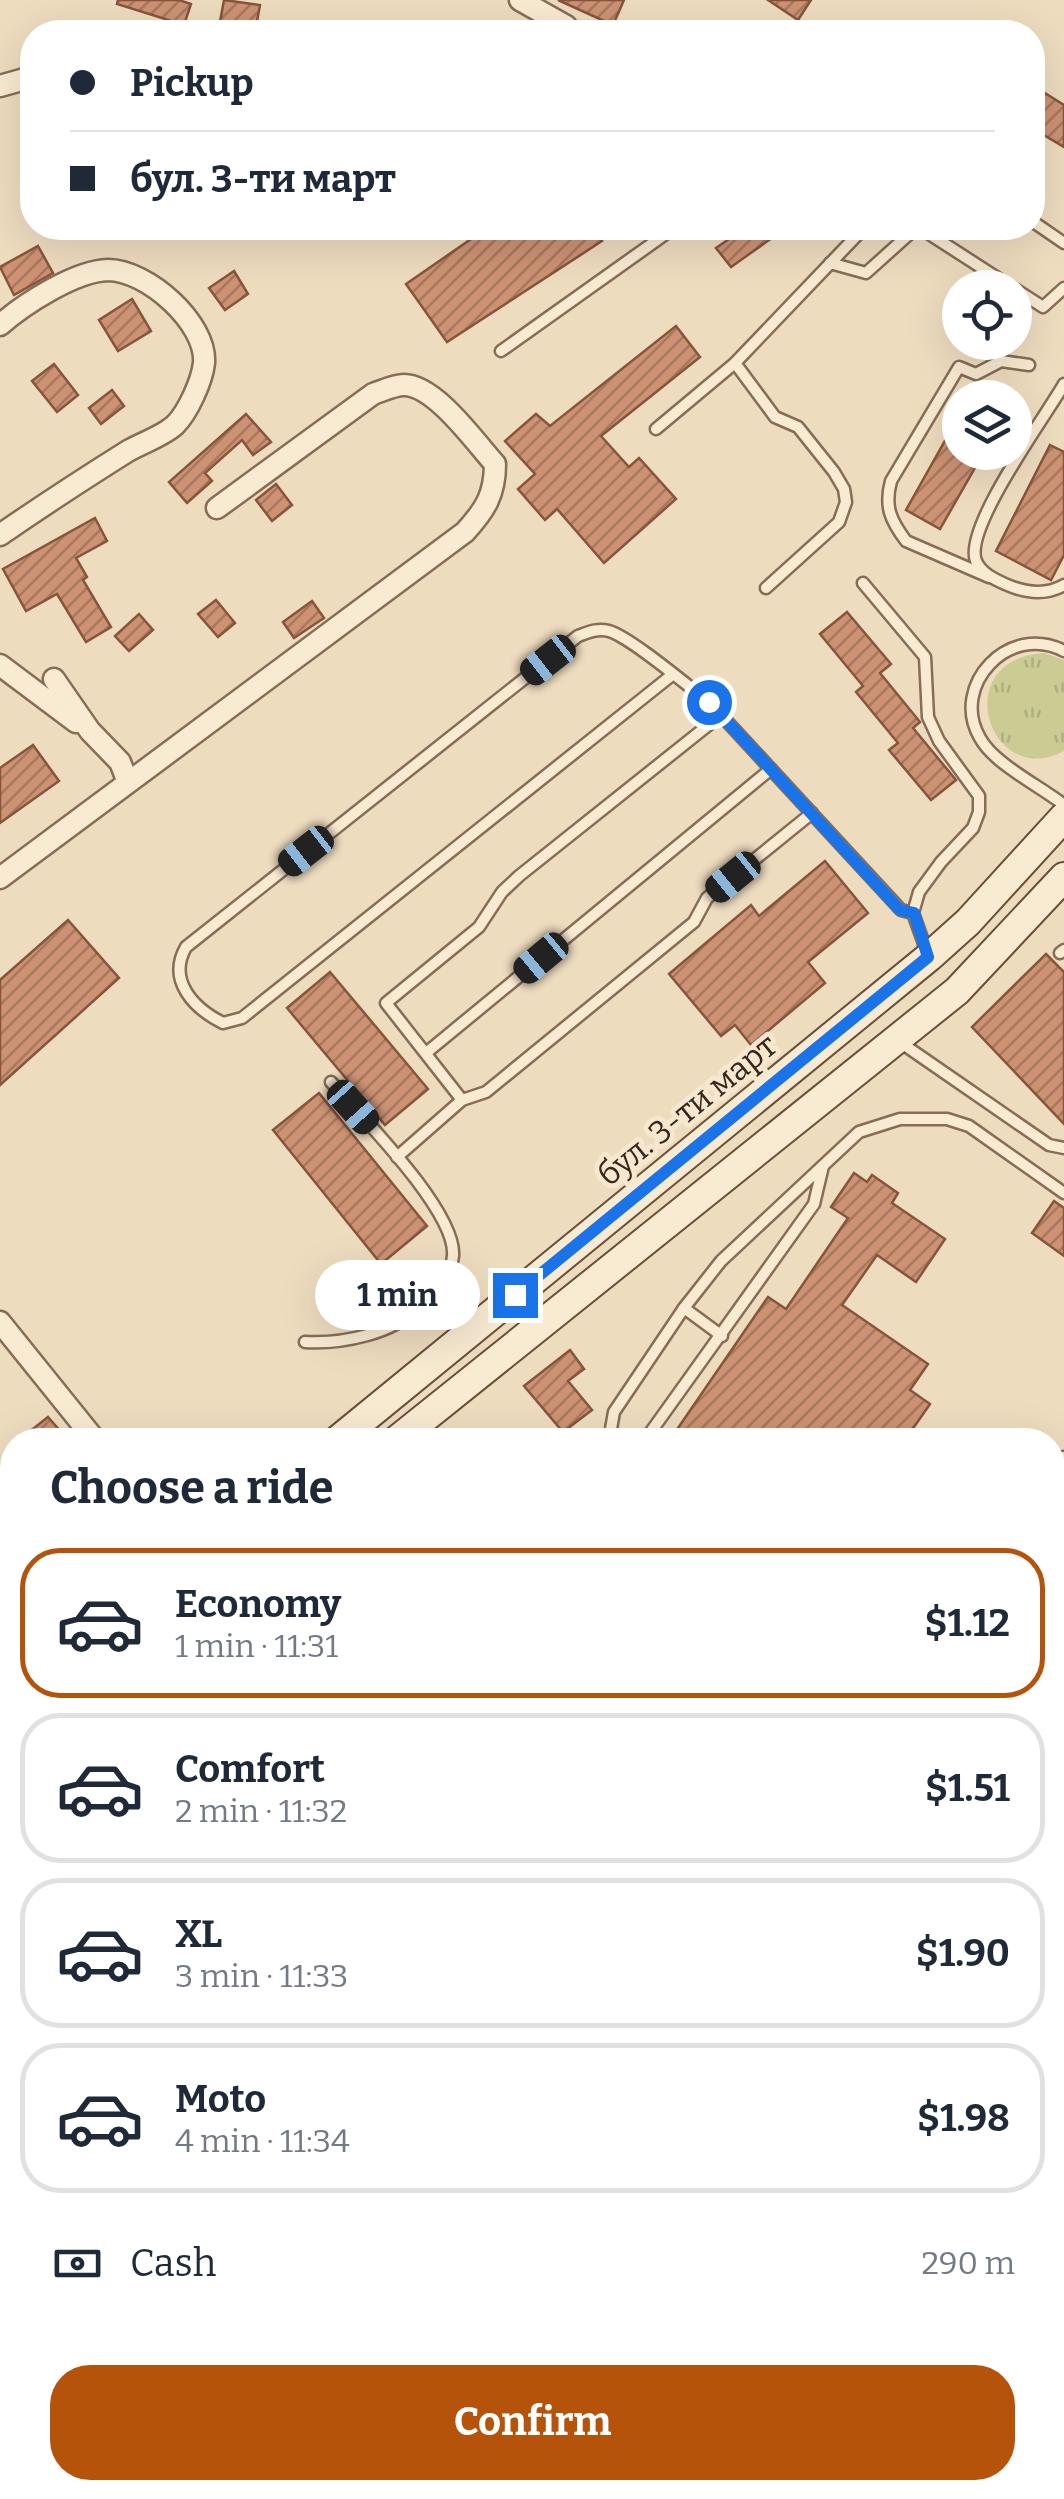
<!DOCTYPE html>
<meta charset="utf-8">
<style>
body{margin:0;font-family:Bitter,serif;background:#f6f6f7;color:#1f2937;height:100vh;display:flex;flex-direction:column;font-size:38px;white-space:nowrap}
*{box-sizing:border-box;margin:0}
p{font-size:32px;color:#747a83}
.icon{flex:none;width:55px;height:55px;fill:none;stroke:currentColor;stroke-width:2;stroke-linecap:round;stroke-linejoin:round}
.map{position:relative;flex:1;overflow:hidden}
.drawer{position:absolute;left:0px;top:1428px;width:1065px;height:1072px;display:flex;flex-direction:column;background:#fff;border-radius:40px 40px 0 0;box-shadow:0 10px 40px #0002}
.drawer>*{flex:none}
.guide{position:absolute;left:20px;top:20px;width:1025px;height:220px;border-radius:40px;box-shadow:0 10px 40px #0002;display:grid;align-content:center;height:220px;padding:0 50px;background:#fff}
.fabs{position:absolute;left:942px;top:270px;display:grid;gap:20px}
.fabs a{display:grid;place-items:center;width:90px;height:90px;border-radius:50%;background:#fff;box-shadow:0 10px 40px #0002;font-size:50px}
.end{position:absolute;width:45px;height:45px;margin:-22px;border:12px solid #1a73e8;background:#fff;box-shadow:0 0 0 5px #fff}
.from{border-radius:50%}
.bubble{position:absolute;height:70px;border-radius:35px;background:#fff;box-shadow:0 10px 40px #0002;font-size:32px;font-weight:700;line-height:70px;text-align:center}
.car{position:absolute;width:30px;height:60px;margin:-30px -15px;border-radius:12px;box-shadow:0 0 8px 2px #0007;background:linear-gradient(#222 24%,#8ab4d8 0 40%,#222 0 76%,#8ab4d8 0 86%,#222 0)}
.guide b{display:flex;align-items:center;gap:35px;height:95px;font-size:38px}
.guide b+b{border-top:2px solid #e0e1e3}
.guide i{width:25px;height:25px;background:#1f2937}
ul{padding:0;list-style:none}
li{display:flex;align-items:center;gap:30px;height:150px;margin:0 20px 15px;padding:0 30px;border:5px solid #e0e1e3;border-radius:40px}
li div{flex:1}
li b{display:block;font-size:38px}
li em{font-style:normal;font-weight:700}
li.on{border-color:#b45309}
li>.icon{width:90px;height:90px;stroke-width:1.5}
h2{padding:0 50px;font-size:45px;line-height:120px}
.pay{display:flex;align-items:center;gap:25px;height:110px;padding:0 50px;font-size:38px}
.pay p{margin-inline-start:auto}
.button{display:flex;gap:20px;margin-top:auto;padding:20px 50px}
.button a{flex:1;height:115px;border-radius:40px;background:#b45309;color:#fff;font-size:40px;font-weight:700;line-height:115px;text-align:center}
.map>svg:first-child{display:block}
</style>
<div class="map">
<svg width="1064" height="2499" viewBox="0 0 1064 2499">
<defs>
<pattern id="grass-tufts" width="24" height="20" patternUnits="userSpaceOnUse" patternTransform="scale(2.5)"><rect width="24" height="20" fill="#cacc93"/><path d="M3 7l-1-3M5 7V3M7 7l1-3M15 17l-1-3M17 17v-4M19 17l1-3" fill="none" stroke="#aeaf7e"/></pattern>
<pattern id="building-hatch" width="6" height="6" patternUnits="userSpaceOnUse" patternTransform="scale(2.5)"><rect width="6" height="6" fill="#cd9274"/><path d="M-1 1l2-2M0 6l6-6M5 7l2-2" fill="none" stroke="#a7775e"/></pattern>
</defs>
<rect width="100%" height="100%" fill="#eedcbf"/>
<path fill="url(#grass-tufts)" d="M 1044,653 L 1064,660 L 1064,751 C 990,791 946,660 1044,653 Z"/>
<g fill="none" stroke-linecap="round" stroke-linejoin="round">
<g stroke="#698e82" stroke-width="6">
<path d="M 0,2001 L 12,2005"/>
<path d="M 907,2488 L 916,2499"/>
</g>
</g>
<g fill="url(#building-hatch)" stroke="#87543c" stroke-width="2.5">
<path d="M 118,0 L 179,0 L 191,4 L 184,25 L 117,4 Z"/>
<path d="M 224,0 L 260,5 L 255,32 L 219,27 Z"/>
<path d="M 558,0 L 624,0 L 613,25 Z"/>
<path d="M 768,0 L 811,0 L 798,20 Z"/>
<path d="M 1032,85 L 1064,105 L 1064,147 L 1032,128 Z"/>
<path d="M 487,228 L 592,228 L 602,241 L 447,342 L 406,284 Z"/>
<path d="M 745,228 L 786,228 L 731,267 L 716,248 Z"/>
<path d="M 38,246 L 53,273 L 14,295 L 0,267 Z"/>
<path d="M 234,271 L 248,294 L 225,310 L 209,288 Z"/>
<path d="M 132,299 L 151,331 L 118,351 L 99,320 Z"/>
<path d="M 676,326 L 700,357 L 601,436 L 629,467 L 639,458 L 676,499 L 604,563 L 557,509 L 545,520 L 518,489 L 535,474 L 505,441 L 536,414 L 550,426 Z"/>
<path d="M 54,364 L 78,395 L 57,412 L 32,381 Z"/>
<path d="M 112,390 L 124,406 L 101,424 L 89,408 Z"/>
<path d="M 246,414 L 271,442 L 253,455 L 242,440 L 205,473 L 212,481 L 187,503 L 169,482 Z"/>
<path d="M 960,414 L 960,452 L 984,452 L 940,529 L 906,510 Z"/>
<path d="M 1050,445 L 1064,452 L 1064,555 L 1051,580 L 996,551 Z"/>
<path d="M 276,484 L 292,505 L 272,521 L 256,500 Z"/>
<path d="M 95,518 L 107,541 L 76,558 L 87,577 L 83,580 L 111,627 L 86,642 L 57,594 L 26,611 L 3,569 Z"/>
<path d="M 216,600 L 235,623 L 218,637 L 198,614 Z"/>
<path d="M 312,601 L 324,618 L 294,638 L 283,622 Z"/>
<path d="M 847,612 L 891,664 L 880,673 L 920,722 L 913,728 L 956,780 L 931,800 L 889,750 L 898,743 L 856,692 L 863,686 L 820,634 Z"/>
<path d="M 139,614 L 153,630 L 129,651 L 115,636 Z"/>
<path d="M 33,745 L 59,781 L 0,823 L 0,768 Z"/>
<path d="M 825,861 L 868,913 L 808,962 L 825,983 L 751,1045 L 735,1025 L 721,1036 L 669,974 L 751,905 L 759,916 Z"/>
<path d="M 68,920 L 119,978 L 0,1085 L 0,980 Z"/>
<path d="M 1046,954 L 1064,972 L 1064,1124 L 972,1027 Z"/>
<path d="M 330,972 L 428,1089 L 385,1125 L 287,1008 Z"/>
<path d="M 319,1093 L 427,1226 L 381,1264 L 273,1130 Z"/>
<path d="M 854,1173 L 867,1182 L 872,1175 L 898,1193 L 892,1203 L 945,1239 L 916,1282 L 877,1255 L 842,1305 L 928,1364 L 910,1390 L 930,1404 L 905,1440 L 689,1440 L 676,1431 L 768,1297 L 786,1309 L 848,1218 L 831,1207 Z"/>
<path d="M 1054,1201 L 1064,1208 L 1064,1256 L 1032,1233 Z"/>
<path d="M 570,1350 L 584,1369 L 568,1381 L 592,1410 L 563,1432 L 524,1386 Z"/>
<path d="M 48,1417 L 68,1440 L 19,1440 Z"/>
</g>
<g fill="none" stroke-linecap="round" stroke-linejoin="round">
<g stroke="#876d57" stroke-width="15">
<g id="lane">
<path d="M 1032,221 L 1064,243"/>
<path d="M 920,228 L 1013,288"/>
<path d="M 830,263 L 866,273 L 916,228"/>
<path d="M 1015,289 L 1043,307 L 1064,288"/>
<path d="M 501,351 L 674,228"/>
<path d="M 735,363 L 775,417 L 798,427 L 834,472 L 844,489 L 846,502 L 839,522 L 766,588"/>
<path d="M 1064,384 C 1046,416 963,528 976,561 C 981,573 994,579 1005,584 C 1025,593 1045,596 1064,585"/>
<path d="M 656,429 L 735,363 L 864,228"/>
<path d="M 989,577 L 906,541 C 891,521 884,507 891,481 L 959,367 L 976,374 L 1001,361 L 1029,365"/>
<path d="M 863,583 L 925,657 L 928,717 L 939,741 L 979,796 L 979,812 L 973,828 L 941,862 L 919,892 L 913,913 L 928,955"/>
<path d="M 1064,651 C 1010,622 949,685 980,738 C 994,764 1040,786 1064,805"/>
<path d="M 672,675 L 242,1018 L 223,1023 C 193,1008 167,980 186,947 L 578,636 C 589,632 597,628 609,631 C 630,637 688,686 709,702 L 901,910 L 913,913"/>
<path d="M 721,715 L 519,876 L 502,892 L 479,927 L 386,1003 L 462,1100 L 486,1092 L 694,922 L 707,898 L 812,813"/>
<path d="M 1060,953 L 1064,950"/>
<path d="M 897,1040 L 1049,1145 L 1064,1148"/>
<path d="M 426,1053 L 771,769"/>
<path d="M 397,1157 L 462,1100"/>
<path d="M 684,1308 L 722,1336"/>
<path d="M 305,1342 C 343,1344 392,1334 420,1307 C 434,1293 451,1277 453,1256 C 457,1212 361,1116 331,1082"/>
<path d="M 618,1440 L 611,1429 L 614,1412 L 684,1308 L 721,1261 L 859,1132 L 900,1119 L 947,1119 L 969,1126 L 1064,1193"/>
<path d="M 645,1440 L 814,1204 L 823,1166"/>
<path d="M 1052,1631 L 1064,1638"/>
<path d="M 0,1660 L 12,1651"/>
<path d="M 0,2109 L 12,2115"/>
<path d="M 751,2488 L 771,2499"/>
<path d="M 287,2498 L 309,2488"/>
<path d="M 8,2499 L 15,2488"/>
<path d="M 158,2499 L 159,2498"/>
<path d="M 567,2499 L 573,2488"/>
<path d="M 719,2499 L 738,2488"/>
</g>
</g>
<g stroke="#876d57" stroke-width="25">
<g id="street">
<path d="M 520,0 L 566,26 L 571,32"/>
<path d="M 0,86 L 32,77"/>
<path d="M 0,325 C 24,304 75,271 108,270 C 147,270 207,323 204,363 C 202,381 188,412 175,425 C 163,436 142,443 128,451 C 85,478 42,506 0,535"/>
<path d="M 0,665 L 76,722"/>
<path d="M 54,679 L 90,731 L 120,762 L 127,780"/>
<path d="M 0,878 L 465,532 C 485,510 495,495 495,464 C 475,442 435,385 404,385 C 394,385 382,391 373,394 L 217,508"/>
<path d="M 0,1322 L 95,1440"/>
<path d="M 1052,1478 L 1064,1462"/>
<path d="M 0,1798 L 12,1806"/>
</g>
</g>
<g stroke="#694e3a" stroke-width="32">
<g id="secondary">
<path d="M 338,1440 L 929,957 L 968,922 L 1064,817"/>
<path d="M 397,1440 L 957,991 L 1064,877"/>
<path d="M 0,1713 L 12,1702"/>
<path d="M 0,1757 L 12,1747"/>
</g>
</g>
<use href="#lane" stroke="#f9ead2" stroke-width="10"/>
<use href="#street" stroke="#f9ead2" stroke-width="20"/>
<use href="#secondary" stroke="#f9ead2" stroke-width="28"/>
</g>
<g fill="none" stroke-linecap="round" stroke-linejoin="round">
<path stroke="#1a73e8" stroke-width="12" d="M 515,1295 L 928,957 L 914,913 L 900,910 L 709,702"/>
</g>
<g text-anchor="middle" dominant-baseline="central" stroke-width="10" stroke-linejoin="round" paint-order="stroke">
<g font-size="32" fill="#36271c" stroke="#f6e7ce">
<text transform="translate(687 1110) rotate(-39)">бул. 3-ти март</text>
</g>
</g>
</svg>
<div class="fabs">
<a><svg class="icon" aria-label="locate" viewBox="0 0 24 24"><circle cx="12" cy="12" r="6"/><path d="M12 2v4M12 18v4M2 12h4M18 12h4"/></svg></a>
<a><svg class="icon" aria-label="layers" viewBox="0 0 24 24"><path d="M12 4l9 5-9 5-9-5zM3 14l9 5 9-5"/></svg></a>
</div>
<i class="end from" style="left:709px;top:702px"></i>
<i class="end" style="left:515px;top:1295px"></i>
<div class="bubble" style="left:315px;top:1260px;width:165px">1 min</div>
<i class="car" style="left:548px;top:660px;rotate:232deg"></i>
<i class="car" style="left:306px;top:851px;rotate:232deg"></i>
<i class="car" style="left:733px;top:877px;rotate:231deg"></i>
<i class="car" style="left:541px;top:958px;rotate:230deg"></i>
<i class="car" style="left:353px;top:1107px;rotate:138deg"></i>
<div class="guide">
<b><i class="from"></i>Pickup</b>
<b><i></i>бул. 3-ти март</b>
</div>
<section class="drawer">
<h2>Choose a ride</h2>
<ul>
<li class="on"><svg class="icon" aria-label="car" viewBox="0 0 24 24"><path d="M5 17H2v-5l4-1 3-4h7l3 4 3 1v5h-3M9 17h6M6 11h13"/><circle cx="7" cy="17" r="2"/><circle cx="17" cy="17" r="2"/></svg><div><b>Economy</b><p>1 min · 11:31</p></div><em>$1.12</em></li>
<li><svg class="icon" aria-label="car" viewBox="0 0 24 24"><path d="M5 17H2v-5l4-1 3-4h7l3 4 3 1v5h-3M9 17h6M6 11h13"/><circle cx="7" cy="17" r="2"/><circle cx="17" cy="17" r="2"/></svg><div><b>Comfort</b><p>2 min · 11:32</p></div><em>$1.51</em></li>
<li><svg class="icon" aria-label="car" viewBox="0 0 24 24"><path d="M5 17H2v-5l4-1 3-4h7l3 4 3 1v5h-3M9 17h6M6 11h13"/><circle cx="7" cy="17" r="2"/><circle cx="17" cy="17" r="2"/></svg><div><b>XL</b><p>3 min · 11:33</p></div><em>$1.90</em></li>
<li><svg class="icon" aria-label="car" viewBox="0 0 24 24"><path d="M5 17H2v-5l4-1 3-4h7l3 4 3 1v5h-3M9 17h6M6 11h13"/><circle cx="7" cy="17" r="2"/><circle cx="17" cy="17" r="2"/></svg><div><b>Moto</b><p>4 min · 11:34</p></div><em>$1.98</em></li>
</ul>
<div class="pay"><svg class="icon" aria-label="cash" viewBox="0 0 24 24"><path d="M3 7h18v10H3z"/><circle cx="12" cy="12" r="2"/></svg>Cash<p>290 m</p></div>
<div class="button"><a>Confirm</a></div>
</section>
</div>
